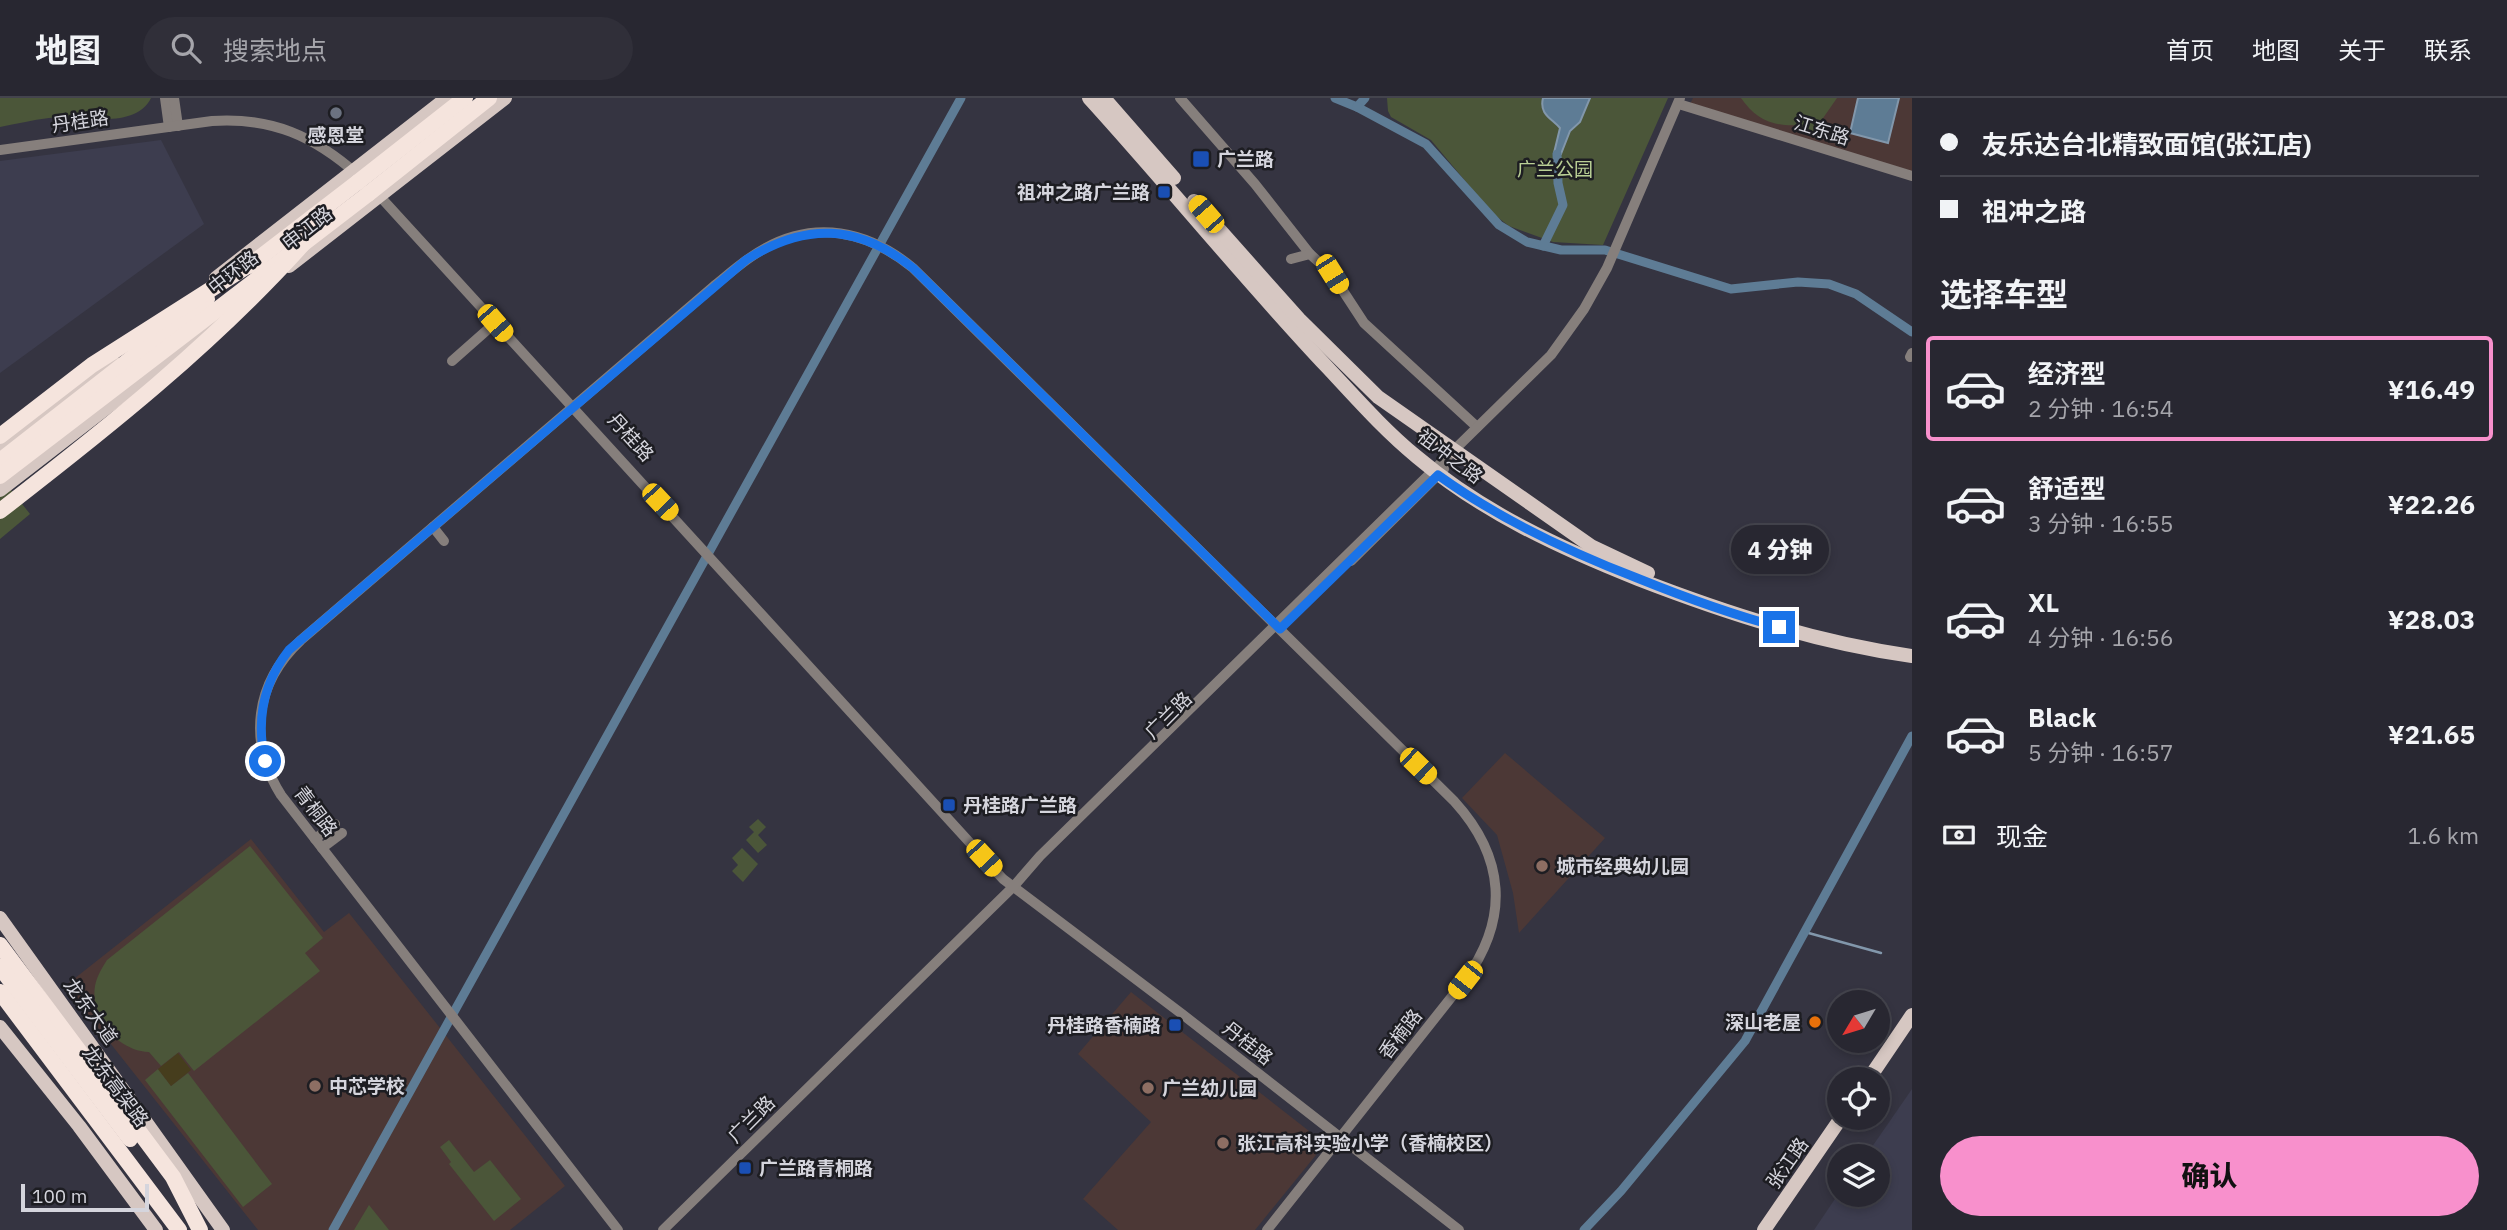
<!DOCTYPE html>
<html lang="zh">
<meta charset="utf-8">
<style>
body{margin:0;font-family:"IBM Plex Sans","Noto Sans SC",sans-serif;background:#302f39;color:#f1f3f6;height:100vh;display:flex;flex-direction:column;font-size:26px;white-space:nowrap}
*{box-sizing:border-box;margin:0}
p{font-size:23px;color:#a5a5ab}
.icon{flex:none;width:38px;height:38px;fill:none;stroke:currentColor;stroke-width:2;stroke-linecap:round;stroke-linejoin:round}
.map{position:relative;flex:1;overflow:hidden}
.details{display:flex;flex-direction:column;background:#282731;width:595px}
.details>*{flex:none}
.hud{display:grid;align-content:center;height:154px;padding:0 28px;background:#282731}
.needle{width:46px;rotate:232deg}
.fabs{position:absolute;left:1827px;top:892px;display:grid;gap:14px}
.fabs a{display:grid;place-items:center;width:63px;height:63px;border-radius:50%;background:#282731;box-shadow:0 4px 10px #0003,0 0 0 2px #44444d;font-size:35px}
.scale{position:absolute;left:21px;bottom:18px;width:128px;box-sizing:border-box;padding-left:7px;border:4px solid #d5d5dd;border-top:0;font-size:19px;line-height:24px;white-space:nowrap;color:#d5d5dd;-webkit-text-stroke:5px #1d1d22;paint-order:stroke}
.end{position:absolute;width:32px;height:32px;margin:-16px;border:9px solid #1a73e8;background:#fff;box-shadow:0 0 0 4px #fff}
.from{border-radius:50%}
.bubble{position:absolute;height:49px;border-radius:24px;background:#282731;box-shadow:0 4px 10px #0003,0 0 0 2px #44444d;font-size:23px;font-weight:800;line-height:49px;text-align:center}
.car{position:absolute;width:21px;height:42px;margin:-21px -10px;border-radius:9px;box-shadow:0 0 5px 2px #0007;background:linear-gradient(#f5c518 24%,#345 0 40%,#f5c518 0 76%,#345 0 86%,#f5c518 0)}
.hud b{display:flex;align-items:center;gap:24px;height:66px;font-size:26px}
.hud b+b{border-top:2px solid #44444d}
.hud i{width:18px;height:18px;background:#f1f3f6}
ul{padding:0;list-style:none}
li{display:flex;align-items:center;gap:21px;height:105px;margin:0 14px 10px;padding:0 14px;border:4px solid transparent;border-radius:7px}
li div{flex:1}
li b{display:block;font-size:26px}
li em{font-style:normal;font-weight:800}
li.active{border-color:#f890cc}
li>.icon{width:63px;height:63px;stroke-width:1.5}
h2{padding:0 28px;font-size:32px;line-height:84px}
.pay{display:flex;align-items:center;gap:18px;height:77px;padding:0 28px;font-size:26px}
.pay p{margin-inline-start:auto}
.button{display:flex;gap:14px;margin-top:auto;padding:14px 28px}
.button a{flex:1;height:80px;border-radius:42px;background:#f890cc;color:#111;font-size:28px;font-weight:800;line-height:80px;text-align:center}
header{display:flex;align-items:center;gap:42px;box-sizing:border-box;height:98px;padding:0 35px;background:#282731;border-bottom:2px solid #44444d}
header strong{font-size:33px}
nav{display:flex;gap:38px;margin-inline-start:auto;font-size:24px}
.search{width:490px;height:63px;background:#302f39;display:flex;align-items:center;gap:18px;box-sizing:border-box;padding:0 24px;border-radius:38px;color:#a5a5ab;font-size:26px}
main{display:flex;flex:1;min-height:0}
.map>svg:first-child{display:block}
</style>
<header>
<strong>地图</strong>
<div class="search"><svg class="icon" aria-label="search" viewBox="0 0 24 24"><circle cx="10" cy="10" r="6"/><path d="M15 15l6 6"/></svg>搜索地点</div>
<nav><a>首页</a><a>地图</a><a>关于</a><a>联系</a></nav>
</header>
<main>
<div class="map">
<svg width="1912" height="1132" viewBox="0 0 1912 1132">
<rect width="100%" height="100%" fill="#353441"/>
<g fill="#3d3d4f">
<path d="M 161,42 L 204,126 L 0,275 L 0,63 Z"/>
<path d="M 1912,991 L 1912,1132 L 1814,1132 L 1839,1095 L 1839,1097 L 1878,1097 L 1878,1059 L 1865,1059 Z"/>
</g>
<g fill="#4c3836">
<path d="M 1693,0 L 1912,0 L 1912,75 L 1690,6 Z"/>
<path d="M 1505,655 L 1605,740 L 1519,835 L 1513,795 L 1497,737 L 1462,700 Z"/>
<path d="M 251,741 L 324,834 L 349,815 L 565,1088 L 510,1132 L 258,1132 L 65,888 Z"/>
<path d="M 1131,894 L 1309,1033 L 1316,1057 L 1255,1132 L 1118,1132 L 1083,1101 L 1151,1024 L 1078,956 Z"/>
</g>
<g fill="#4b5639">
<path d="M 0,0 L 151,0 C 135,33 78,17 49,20 C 32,22 16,26 0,29 Z"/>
<path d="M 1387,0 L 1668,0 L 1603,147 L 1553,144 L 1509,128 L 1492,115 L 1431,42 L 1391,19 L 1388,13 Z"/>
<path d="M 1741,0 L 1837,0 L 1812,36 L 1800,27 C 1774,29 1756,22 1741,0 Z"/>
<path d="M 0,378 L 30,416 L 0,441 Z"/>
<path d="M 758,721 L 766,729 L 758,737 L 767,747 L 758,755 L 746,742 L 754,734 L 749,729 Z"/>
<path d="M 250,748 L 323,840 L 305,855 L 320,873 L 194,973 L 179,954 L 161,968 L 149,954 C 118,953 90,920 95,888 C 97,878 102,870 107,862 Z"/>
<path d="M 742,750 L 758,766 L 743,784 L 732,773 L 738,767 L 732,760 Z"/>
<path d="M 158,971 L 171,988 L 188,975 L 272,1086 L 243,1109 L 145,982 Z"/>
<path d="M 449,1042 L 474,1074 L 490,1062 L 521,1101 L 494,1123 L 449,1066 L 451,1064 L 440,1049 Z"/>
<path d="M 369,1107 L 389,1132 L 354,1132 Z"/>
</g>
<path fill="#463d1d" d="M 178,955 L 191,972 L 171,988 L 158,971 Z"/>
<g fill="#5e7c95" stroke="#8297ab" stroke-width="2">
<path d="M 1543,0 L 1590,0 L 1580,24 L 1570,33 L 1561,56 L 1554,55 L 1560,30 C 1551,20 1539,16 1543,0 Z"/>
<path d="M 1858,0 L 1899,0 L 1888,45 L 1850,35 Z"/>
</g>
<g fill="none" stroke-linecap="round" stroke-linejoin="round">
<path stroke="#8297ab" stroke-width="2.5" d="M 1805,834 L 1881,855"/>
<g stroke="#5e7c95" stroke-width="9">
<path d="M 1335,0 L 1357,9 L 1365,0"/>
<path d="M 1357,9 L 1426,46 L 1499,127 L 1527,144 L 1561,152 L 1605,152 L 1731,191 L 1798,184 L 1829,186 L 1856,196 L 1912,234"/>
<path d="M 1543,148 L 1563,107 L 1558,85 L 1557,56"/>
<path d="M 333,1132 L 961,0"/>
<path d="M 1584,1132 L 1621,1093 L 1745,943 L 1912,638"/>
</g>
<g stroke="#867f7c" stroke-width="10">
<path d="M 165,0 L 169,29"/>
<path d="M 174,0 L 178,28"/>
<path d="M 1180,0 L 1255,86 L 1310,156 L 1332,176 L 1364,225 L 1477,329"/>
<path d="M 1682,7 L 1912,78"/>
<path d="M 0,52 L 212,23 C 272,19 314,38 358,77"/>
<path d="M 375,93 L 1003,781 L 1182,916 L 1459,1132"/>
<path d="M 1291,161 L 1310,156"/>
<path d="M 1910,259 L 1912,255"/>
<path d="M 452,263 L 495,225"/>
<path d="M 433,429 L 444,443"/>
<path d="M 1351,463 L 1444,371"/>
<path d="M 315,741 L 335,726"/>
<path d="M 322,750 L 342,735"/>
<path d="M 618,1132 L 281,697 C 247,643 255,585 301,542 L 714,188 C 729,176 744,162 762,152 C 815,121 868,133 913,170 L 1454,703 C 1505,759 1510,820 1465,882 L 1267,1132"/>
<path d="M 663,1132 L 1014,788 L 1040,758 L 1551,257 L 1584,211 L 1607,170 L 1680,0"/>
</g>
<g stroke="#d6c7c2" stroke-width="14">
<path d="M 1089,0 C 1170,89 1245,182 1327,269 C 1356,300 1384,332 1417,359 C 1482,414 1560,450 1638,481 C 1726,515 1818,545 1912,558"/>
<path d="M 1104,0 L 1174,80"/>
<path d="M 1194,103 L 1299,221 L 1378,299 L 1591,448 L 1648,475"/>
<path d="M 289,168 L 505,0"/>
<path d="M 216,180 L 447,0"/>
<path d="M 0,349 L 112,262"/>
<path d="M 0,392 L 220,222"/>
<path d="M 0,820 L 223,1132"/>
<path d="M 0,929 L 79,1028 L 156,1132"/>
<path d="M 1868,982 L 1912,917"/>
<path d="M 1764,1132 L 1841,1020"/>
</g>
<g stroke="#f5e4dd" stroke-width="16">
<path d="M 249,168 L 358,84"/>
<path d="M 0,363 L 207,201"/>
<path d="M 0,378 L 368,96"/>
<path d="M 0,847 L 173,1079 L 200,1132"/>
<path d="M 0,869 L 130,1041"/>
<path d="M 0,894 L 179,1132"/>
</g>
<g stroke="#f5e4dd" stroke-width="16">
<path d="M 358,84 L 465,0"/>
<path d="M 368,96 L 489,0"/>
<path d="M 0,338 L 92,267 L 260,160"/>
<path d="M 0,413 C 106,331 212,247 302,147"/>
</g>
</g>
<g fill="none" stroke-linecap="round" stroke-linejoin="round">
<path stroke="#1a73e8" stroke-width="9" d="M 265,663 C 256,622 263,585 289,552 L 746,162 C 805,124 858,126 913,170 L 1280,531 L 1438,377 C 1499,421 1567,453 1637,480 C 1684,499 1730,516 1779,529"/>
</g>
<circle fill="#6b7280" stroke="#1d1d22" stroke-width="2.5" cx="336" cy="15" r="7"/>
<g fill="#1a4fb4" stroke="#1d1d22" stroke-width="2.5">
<rect x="1192" y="52" width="18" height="18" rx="3.5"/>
<rect x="1157" y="87" width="14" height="14" rx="3.5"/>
<rect x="942" y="700" width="14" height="14" rx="3.5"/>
<rect x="1168" y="920" width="14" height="14" rx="3.5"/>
<rect x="738" y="1063" width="14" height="14" rx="3.5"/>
</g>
<g fill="#8d6e63" stroke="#1d1d22" stroke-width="2.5">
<circle cx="1542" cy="768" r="7"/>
<circle cx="315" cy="988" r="7"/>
<circle cx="1148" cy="990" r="7"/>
<circle cx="1223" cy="1045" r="7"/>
</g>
<circle fill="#e8710a" stroke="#1d1d22" stroke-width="2.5" cx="1815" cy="924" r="7"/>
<g text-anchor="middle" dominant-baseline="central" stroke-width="5" stroke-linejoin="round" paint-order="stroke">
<g font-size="19" fill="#d5d5dd" stroke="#1d1d22">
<text transform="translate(80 23) rotate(-8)">丹桂路</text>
<text transform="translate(1822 32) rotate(17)">江东路</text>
<text transform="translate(307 130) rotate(-38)">申江路</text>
<text transform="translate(233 174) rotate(-38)">中环路</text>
<text transform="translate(631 339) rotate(48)">丹桂路</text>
<text transform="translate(1450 358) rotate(37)">祖冲之路</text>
<text transform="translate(1168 617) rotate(-45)">广兰路</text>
<text transform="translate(316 713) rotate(53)">青桐路</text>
<text transform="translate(91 913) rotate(54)">龙东大道</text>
<text transform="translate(1400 936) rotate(-52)">香楠路</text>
<text transform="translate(1248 945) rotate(38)">丹桂路</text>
<text transform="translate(116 988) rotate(53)">龙东高架路</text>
<text transform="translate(751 1021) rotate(-45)">广兰路</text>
<text transform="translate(1787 1065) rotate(-55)">张江路</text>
</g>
<g font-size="19" font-weight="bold" fill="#d5d5dd" stroke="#1d1d22" text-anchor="start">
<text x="336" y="37" text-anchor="middle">感恩堂</text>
<text x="1217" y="61">广兰路</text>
<text x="1150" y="94" text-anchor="end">祖冲之路广兰路</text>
<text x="963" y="707">丹桂路广兰路</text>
<text x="1556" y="768">城市经典幼儿园</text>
<text x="1801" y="924" text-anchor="end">深山老屋</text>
<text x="1161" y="927" text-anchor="end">丹桂路香楠路</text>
<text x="329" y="988">中芯学校</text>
<text x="1162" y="990">广兰幼儿园</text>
<text x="1237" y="1045">张江高科实验小学（香楠校区）</text>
<text x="759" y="1070">广兰路青桐路</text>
</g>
<g font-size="19" fill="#bad095" stroke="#1d1d22">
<text x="1555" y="71">广兰公园</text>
</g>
</g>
</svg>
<div class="fabs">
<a><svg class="needle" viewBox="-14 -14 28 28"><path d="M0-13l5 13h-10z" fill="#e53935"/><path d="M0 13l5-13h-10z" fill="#a5a5ab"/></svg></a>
<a><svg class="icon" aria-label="locate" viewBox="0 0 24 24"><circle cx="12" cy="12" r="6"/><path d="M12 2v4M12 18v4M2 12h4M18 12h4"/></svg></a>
<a><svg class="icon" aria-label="layers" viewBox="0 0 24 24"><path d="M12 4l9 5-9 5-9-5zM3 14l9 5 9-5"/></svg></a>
</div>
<div class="scale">100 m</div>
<i class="end from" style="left:265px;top:663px"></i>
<i class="end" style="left:1779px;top:529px"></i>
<div class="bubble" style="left:1731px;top:427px;width:98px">4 分钟</div>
<i class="car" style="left:1206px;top:116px;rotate:319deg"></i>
<i class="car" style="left:1332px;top:176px;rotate:148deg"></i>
<i class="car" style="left:495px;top:225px;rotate:139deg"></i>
<i class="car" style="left:660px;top:404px;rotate:137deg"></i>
<i class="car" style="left:1418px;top:668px;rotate:134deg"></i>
<i class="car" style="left:984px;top:760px;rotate:137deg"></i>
<i class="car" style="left:1465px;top:882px;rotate:218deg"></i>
</div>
<section class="details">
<div class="hud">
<b><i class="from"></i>友乐达台北精致面馆(张江店)</b>
<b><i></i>祖冲之路</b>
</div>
<h2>选择车型</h2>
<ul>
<li class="active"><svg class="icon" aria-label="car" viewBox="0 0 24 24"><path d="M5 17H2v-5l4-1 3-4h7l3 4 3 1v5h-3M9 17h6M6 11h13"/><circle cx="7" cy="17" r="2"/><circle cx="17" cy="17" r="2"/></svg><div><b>经济型</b><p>2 分钟 · 16:54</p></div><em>¥16.49</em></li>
<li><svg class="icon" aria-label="car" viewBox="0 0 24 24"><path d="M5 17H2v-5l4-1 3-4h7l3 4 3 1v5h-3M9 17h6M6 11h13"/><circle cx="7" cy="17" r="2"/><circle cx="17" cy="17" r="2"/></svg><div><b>舒适型</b><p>3 分钟 · 16:55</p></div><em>¥22.26</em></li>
<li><svg class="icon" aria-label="car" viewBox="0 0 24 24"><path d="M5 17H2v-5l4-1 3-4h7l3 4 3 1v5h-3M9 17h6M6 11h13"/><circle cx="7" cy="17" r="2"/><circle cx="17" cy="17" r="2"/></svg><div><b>XL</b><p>4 分钟 · 16:56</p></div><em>¥28.03</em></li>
<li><svg class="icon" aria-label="car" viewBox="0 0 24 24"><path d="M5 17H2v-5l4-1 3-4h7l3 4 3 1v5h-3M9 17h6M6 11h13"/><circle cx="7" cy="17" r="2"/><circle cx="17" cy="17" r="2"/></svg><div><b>Black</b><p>5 分钟 · 16:57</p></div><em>¥21.65</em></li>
</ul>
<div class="pay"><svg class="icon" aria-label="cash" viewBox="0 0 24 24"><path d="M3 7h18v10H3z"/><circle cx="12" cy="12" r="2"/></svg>现金<p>1.6 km</p></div>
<div class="button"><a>确认</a></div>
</section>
</main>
